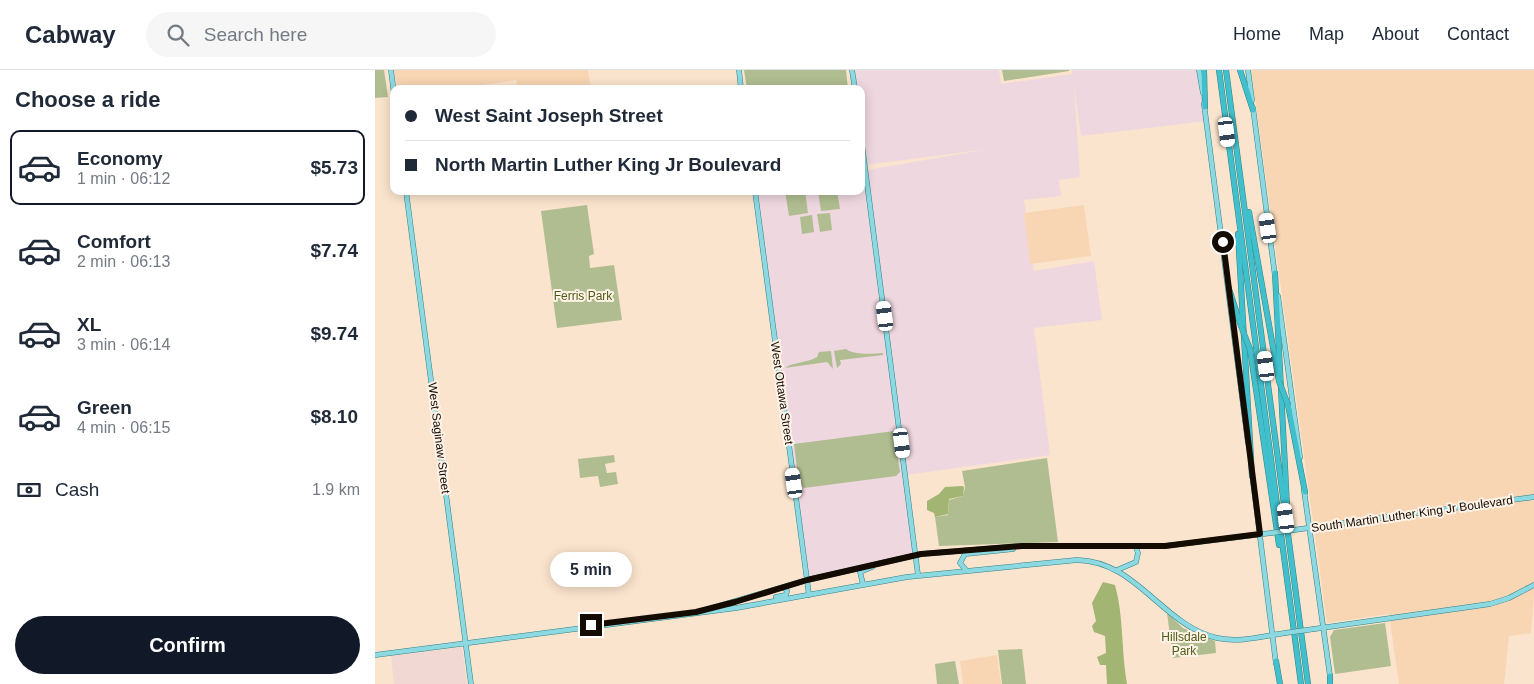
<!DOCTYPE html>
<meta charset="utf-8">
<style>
body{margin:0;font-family:Arial,sans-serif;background:#f6f6f7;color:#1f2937;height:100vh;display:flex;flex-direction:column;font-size:19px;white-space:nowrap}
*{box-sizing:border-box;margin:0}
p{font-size:16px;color:#747a83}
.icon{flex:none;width:28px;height:28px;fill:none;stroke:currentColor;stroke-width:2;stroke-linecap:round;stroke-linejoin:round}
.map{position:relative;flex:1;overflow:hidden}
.drawer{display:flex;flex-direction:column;background:#fff;width:375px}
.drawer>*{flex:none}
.banner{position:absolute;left:15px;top:15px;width:475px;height:110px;border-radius:10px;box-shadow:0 2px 12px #0003;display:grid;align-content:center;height:110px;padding:0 15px;background:#fff}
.end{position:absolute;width:22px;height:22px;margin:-11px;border:6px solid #140b03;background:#fff;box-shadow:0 0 0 2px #fff}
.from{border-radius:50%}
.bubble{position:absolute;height:35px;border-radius:18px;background:#fff;box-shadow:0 2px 12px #0003;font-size:16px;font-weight:700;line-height:35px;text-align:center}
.car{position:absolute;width:15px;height:30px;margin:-15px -8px;border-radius:6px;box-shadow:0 0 4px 1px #0007;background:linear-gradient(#fff 24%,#345 0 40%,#fff 0 76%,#345 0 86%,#fff 0)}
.banner b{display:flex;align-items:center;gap:18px;height:48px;font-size:19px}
.banner b+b{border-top:1px solid #e0e1e3}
.banner i{width:12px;height:12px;background:#1f2937}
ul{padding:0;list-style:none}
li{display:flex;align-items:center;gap:15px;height:75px;margin:0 10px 8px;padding:0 5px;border:2px solid transparent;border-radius:10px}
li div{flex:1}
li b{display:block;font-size:19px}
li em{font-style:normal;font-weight:700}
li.selected{border-color:#111827}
li>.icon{width:45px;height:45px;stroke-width:1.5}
h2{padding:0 15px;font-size:22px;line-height:60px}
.pay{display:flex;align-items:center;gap:12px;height:55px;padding:0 15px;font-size:19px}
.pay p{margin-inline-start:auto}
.primary-button{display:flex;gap:10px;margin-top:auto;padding:10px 15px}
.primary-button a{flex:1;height:58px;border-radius:30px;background:#111827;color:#fff;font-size:20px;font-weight:700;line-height:58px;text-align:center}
header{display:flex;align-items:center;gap:30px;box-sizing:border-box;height:70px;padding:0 25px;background:#fff;border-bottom:1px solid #e0e1e3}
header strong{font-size:24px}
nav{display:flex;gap:28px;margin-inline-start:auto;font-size:18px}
.search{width:350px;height:45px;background:#f6f6f7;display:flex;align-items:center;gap:12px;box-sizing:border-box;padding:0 18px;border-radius:28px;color:#747a83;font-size:19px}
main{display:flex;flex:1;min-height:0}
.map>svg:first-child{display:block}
</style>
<header>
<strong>Cabway</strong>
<div class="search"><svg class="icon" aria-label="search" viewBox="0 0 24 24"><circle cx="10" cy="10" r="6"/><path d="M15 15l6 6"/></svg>Search here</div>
<nav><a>Home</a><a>Map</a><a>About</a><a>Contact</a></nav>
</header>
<main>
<section class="drawer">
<h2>Choose a ride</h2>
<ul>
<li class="selected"><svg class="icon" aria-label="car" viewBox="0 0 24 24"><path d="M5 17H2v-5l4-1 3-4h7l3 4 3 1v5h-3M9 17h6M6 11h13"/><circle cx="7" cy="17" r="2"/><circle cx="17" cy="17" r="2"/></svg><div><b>Economy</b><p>1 min · 06:12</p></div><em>$5.73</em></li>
<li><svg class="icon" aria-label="car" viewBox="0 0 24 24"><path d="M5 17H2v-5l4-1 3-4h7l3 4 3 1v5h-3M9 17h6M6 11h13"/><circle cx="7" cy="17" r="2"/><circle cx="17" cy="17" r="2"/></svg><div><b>Comfort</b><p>2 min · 06:13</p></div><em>$7.74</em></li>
<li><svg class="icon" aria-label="car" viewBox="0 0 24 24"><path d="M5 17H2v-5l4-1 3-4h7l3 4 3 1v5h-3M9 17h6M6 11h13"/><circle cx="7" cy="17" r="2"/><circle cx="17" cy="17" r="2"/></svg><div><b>XL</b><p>3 min · 06:14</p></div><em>$9.74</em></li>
<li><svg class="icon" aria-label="car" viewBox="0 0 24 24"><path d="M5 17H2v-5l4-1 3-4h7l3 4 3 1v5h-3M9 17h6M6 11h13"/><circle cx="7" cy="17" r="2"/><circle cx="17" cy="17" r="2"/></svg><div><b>Green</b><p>4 min · 06:15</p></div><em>$8.10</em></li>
</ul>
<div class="pay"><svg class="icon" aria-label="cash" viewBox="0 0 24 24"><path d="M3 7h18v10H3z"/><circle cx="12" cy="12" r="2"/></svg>Cash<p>1.9 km</p></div>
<div class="primary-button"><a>Confirm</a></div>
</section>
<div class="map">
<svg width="1159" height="614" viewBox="0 0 1159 614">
<rect width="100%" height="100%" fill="#fbe4cd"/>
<path fill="#efd7e0" d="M 478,0 L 624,0 L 626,14 L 697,4 L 697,0 L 825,0 L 832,51 L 706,66 L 699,17 L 705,107 L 684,110 L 686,126 L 649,130 L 659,201 L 719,191 L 727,250 L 659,258 L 675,385 L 531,405 L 541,485 L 432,510 L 387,172 L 383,121 L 486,121 L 486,101 L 614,79 L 490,95 L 486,66 L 486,19 L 480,19 Z"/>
<g fill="#f8d6b4">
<path d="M 19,0 L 213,0 L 216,19 L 143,19 L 141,10 L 81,19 L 22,19 Z"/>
<path d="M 876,0 L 1159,0 L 1159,526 L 1156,563 L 1134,566 L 1129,614 L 1024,614 L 1014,544 L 952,553 Z"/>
<path d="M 709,135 L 716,186 L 655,194 L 649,143 Z"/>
<path d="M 622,585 L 626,614 L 588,614 L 585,591 Z"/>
</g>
<path fill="#f2d8d3" d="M 87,577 L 92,614 L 19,614 L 16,586 Z"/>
<g fill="#b0bd90">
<path d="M 0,0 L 9,0 L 13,27 L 0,28 Z"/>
<path d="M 369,0 L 471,0 L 473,19 L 372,19 Z"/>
<path d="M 627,0 L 694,0 L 694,1 L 629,11 Z"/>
<path d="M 410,121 L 430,121 L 433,143 L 414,146 Z"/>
<path d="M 443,121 L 462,121 L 465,139 L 446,141 Z"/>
<path d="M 212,135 L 219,184 L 214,186 L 215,198 L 239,195 L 247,250 L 182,258 L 166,141 Z"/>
<path d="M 455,143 L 457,160 L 445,162 L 442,144 Z"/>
<path d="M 437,145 L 439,162 L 427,164 L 425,147 Z"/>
<path d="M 471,279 C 478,285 498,284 508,283 L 508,285 L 465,290 L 466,294 L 462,298 L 459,281 Z"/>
<path d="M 456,281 L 458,299 L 452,292 L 410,298 C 418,292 432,293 442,287 L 444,282 Z"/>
<path d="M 519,361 L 525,402 L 521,406 L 429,418 L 424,415 L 419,374 Z"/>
<path d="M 239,385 L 240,392 L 230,394 L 232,403 L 241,402 L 243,414 L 225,417 L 223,406 L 205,408 L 203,389 Z"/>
<path d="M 672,388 L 683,472 L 564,476 L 560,447 L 573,445 L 574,430 L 588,426 L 590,417 L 587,401 Z"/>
<path d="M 792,543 L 808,558 L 840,571 L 841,583 L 798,588 Z"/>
<path d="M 1010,553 L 1016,596 L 960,604 L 955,567 L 959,560 Z"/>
<path d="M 647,579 L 651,614 L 627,614 L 623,580 Z"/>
<path d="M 580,591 L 584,614 L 562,614 L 560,594 Z"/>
</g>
<g fill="#a2b573">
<path d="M 587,416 L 589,417 L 588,426 L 574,429 L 573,444 L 560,447 L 559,443 L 552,440 L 552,431 L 564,424 L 570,417 Z"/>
<path d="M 728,512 L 740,515 C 749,547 746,581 752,614 L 732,614 L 731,595 L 725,595 L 722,587 L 731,583 L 730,566 L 719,562 L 717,556 L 721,551 L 717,533 Z"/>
</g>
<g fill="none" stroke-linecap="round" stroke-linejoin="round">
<g stroke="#318186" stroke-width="5.5">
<g id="major">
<path d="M 16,0 L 19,24"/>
<path d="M 364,0 L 366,19"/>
<path d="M 477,0 L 480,19"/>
<path d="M 824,0 L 828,23"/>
<path d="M 873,0 L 877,30"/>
<path d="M 829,34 L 873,373"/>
<path d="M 878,38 L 900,206"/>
<path d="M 486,67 L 543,505"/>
<path d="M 31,121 L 96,614"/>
<path d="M 380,121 L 434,525"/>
<path d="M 903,226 L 925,387"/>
<path d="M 877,403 L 901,594"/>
<path d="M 929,420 L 955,606"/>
<path d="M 926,459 L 1159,427"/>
<path d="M 591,500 L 585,493 L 590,484 L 638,479"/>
<path d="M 742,500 L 761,492 L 763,483 L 761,477"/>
<path d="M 488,514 L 485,502 L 497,497"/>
<path d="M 401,527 L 411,525 L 412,521 L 409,517"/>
<path d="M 337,538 L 432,510 L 546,484 L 647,476 L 790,476 L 896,463"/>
<path d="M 939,559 L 1115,534 L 1134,528 L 1159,515"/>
<path d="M 0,585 L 361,538 L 532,507 L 702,490 C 762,491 787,555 842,568 C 865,573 888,566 910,563"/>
</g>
</g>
<g stroke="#318186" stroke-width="6">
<g id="highway">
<path d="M 829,0 L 830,37"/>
<path d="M 844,0 L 926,614"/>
<path d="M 851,0 L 933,614"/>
<path d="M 865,0 L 878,40"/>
<path d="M 874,142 L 904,311"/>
<path d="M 863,164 L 877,406"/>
<path d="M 900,203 L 912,436"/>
<path d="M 853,216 L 866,256"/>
<path d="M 875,279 L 904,475"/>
<path d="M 913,335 L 930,422"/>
<path d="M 901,591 L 905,614"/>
<path d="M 955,606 L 955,614"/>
</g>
</g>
<use href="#major" stroke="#8cd9e1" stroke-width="4.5"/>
<use href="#highway" stroke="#40c0cd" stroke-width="5"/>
<g stroke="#318186" stroke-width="5.5" stroke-linecap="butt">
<g id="major-bridge">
<path d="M 896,463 L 926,459"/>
<path d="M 910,563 L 939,559"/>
</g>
</g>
<g stroke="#318186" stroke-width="6" stroke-linecap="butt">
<g id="highway-bridge">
<path d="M 866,256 L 875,279"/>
<path d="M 904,311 L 913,335"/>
</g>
</g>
<use href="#major-bridge" stroke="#8cd9e1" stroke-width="4.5"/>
<use href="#highway-bridge" stroke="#40c0cd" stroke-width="5"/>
</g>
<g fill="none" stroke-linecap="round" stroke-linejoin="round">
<path stroke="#140b03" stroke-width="6" d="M 216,555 L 321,542 L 360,532 L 432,510 L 546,484 L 647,476 L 790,476 L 885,464 L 848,172"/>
</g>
<g text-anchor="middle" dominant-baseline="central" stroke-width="4" stroke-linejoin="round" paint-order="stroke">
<g font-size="12" fill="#4d5d14" stroke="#fff3e8">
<text x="208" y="226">Ferris Park</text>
<text x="809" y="567">Hillsdale<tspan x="809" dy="14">Park</tspan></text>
</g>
<g font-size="12" fill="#140b03" stroke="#fff3e8">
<text transform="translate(407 323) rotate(82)">West Ottawa Street</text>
<text transform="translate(64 368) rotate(83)">West Saginaw Street</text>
<text transform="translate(1037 444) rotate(-8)">South Martin Luther King Jr Boulevard</text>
</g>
</g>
</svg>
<i class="end from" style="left:848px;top:172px"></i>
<i class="end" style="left:216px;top:555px"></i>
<div class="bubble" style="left:175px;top:482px;width:82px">5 min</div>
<i class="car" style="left:852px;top:62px;rotate:173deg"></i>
<i class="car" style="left:893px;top:158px;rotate:352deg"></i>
<i class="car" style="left:510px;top:246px;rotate:353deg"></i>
<i class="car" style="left:891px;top:296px;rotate:353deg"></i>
<i class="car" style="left:527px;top:373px;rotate:173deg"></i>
<i class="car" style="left:419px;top:413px;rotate:352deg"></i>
<i class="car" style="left:911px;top:448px;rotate:353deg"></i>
<div class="banner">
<b><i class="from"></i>West Saint Joseph Street</b>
<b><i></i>North Martin Luther King Jr Boulevard</b>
</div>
</div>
</main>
